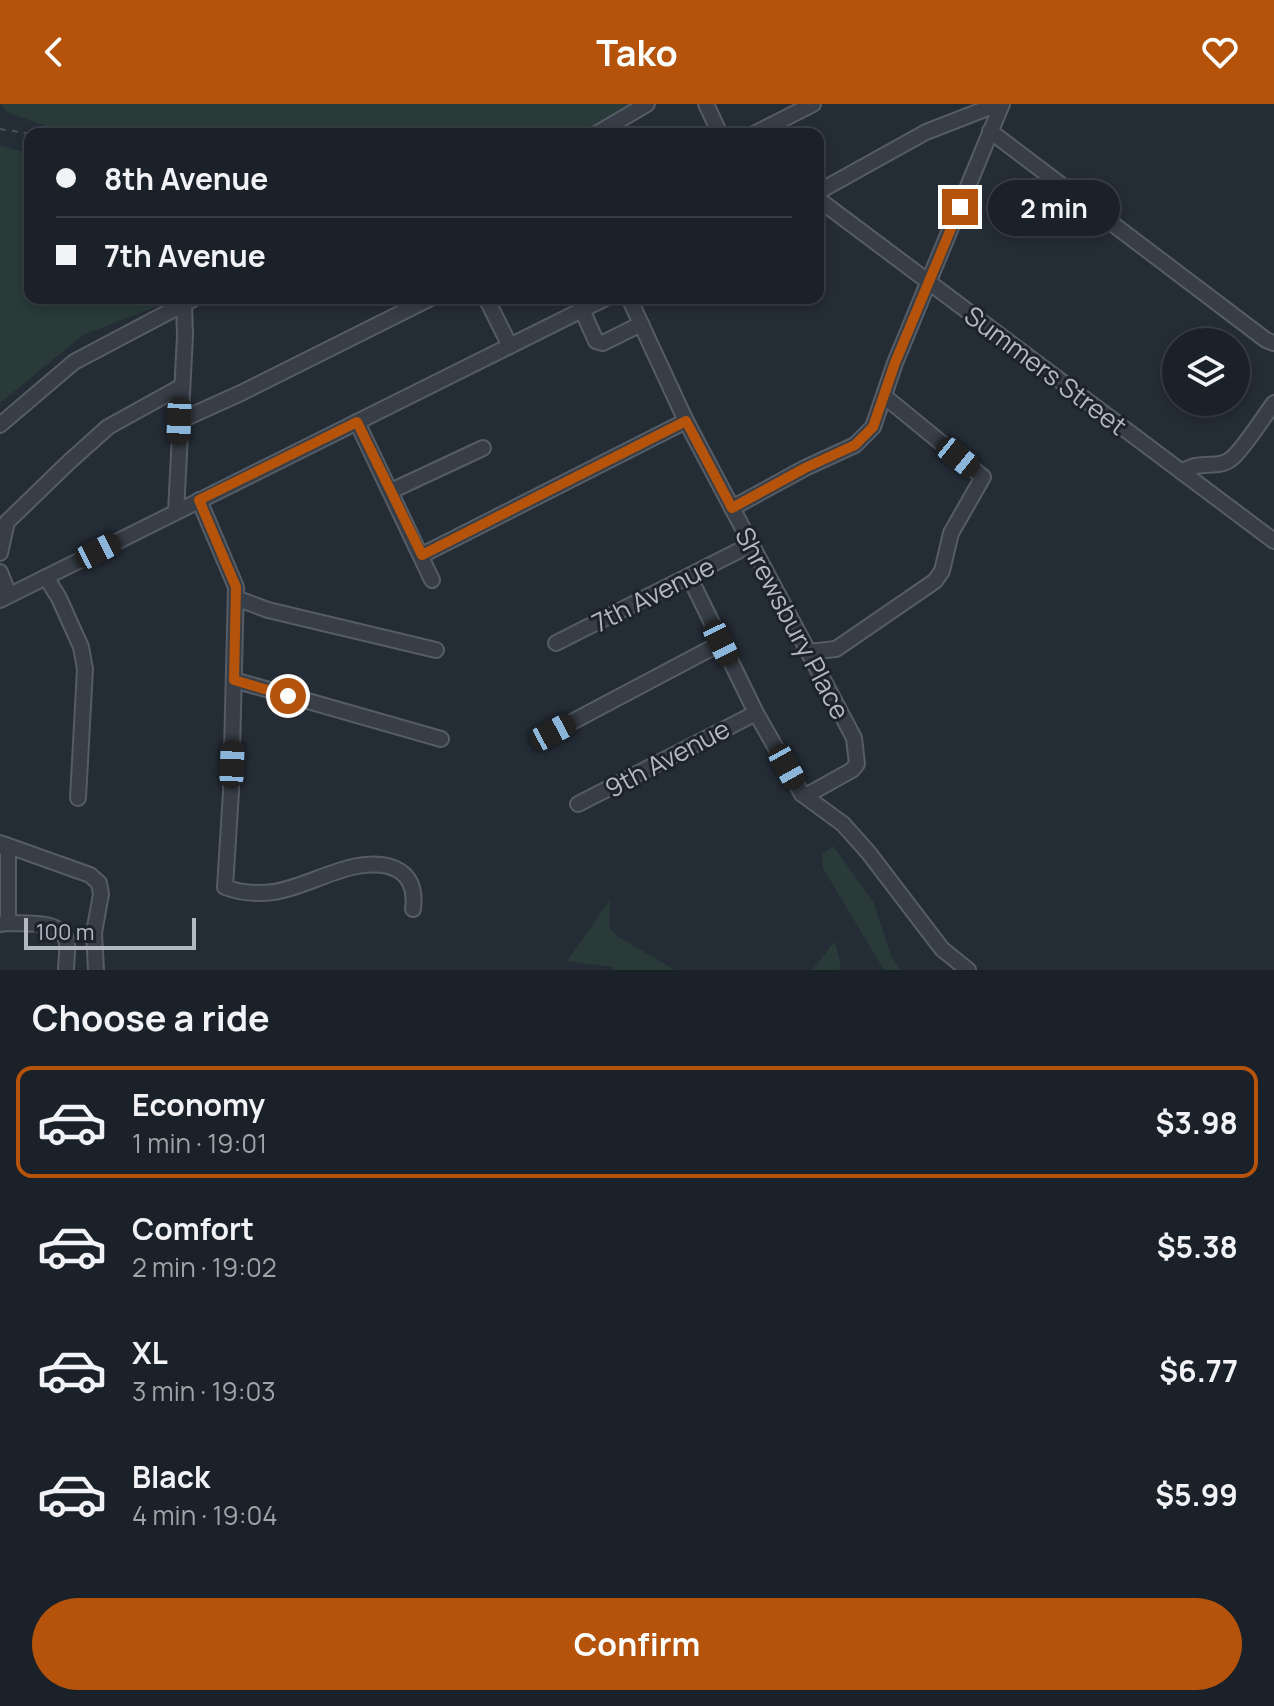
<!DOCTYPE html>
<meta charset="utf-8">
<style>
body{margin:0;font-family:Manrope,sans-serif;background:#282e34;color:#f1f3f6;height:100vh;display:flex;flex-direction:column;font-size:30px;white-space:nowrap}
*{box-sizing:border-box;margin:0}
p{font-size:26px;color:#a0a3a8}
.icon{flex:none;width:44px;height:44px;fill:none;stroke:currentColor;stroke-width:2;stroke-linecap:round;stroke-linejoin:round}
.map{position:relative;height:866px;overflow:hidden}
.side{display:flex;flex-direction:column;background:#1b2128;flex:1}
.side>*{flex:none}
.guide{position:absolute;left:24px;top:24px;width:800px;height:176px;border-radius:16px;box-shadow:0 4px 12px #0003,0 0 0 2px #393e45;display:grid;align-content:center;height:176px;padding:0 32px;background:#1b2128}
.tools{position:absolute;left:1162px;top:224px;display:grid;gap:16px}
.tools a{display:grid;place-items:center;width:88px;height:88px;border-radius:50%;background:#1b2128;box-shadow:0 4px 12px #0003,0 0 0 2px #393e45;font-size:40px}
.scale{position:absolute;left:24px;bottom:20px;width:172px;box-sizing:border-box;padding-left:8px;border:4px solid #b2b9c3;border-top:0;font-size:22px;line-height:28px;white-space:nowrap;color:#b2b9c3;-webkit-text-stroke:6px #1c232c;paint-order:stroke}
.end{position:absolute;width:36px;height:36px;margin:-18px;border:10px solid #b45309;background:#fff;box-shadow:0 0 0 4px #fff}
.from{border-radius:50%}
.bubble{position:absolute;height:56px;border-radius:28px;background:#1b2128;box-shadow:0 4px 12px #0003,0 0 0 2px #393e45;font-size:26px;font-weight:700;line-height:56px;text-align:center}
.car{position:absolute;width:24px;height:48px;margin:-24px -12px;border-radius:10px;box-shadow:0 0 6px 2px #0007;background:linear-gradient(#222 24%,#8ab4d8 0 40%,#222 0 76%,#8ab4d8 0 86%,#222 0)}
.guide b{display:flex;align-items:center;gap:28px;height:76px;font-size:30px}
.guide b+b{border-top:2px solid #393e45}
.guide i{width:20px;height:20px;background:#f1f3f6}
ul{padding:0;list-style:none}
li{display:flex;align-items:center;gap:24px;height:112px;margin:0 16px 12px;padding:0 16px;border:4px solid transparent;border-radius:16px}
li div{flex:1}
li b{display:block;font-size:30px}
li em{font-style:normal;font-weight:700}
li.selected{border-color:#b45309}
li>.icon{width:72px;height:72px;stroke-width:1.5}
h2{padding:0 32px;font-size:36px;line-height:96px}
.button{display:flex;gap:16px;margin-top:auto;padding:16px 32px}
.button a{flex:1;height:92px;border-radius:48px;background:#b45309;color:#fff;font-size:32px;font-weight:700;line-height:92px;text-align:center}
header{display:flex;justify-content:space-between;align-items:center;height:104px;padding:0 32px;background:#b45309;color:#fff;font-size:36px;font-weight:700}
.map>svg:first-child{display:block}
</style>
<header><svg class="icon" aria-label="back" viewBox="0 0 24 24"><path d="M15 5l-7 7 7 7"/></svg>Tako<svg class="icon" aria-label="heart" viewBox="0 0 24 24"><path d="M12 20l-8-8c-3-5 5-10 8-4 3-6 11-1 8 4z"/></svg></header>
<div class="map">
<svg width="1274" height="866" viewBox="0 0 1274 866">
<rect width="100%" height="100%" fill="#242c36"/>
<g fill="#293a39">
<path d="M 0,0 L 635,0 L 581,30 L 68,30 L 9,9 Z"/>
<path d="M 0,42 L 30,49 L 30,194 L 179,194 L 83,231 L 0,299 Z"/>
<path d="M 833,742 L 874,799 L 891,852 L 901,866 L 884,866 L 823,764 L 822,750 Z"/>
<path d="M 610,796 L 609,823 L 617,832 L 675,866 L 614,866 L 612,863 L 567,857 Z"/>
<path d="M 835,837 L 841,863 L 839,866 L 812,866 Z"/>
</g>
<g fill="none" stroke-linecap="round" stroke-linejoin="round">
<g stroke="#555c65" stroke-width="18">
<g id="minor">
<path d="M 706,0 L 720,30"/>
<path d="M 990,27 L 1266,236 L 1274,239"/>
<path d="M 596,30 L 647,0"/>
<path d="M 754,30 L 813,0"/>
<path d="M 818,88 L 926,28 L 998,0"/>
<path d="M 818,95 L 1274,437"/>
<path d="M 486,194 L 510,242"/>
<path d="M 629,194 L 686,317 L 854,634 L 857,660 L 852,666 L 809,690 L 802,690"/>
<path d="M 582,206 L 596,237 L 603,239 L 641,220"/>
<path d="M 179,317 L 241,289 L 431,194"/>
<path d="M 357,318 L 432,476"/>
<path d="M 0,321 L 74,258 L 195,194"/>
<path d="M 1182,368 C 1200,355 1217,366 1231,355 C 1243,346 1264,312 1274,299"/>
<path d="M 391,387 L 483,344"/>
<path d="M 199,396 L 236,483 L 231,688 L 225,783 C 240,789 257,790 274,788 C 303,783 330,767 357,762 C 391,756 418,767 413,805"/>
<path d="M 732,404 L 805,364 L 855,341 L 873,323 L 895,259 L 1002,0"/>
<path d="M 176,408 L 185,232 L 184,200"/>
<path d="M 0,449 L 7,418 L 69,358 L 108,323 L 182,282"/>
<path d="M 422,451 L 686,317"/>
<path d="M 0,468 L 9,491"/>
<path d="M 689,472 L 756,609 L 802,690 L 843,720 L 868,748 L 942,845 L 968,866"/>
<path d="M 46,473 L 59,494 L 81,543 L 85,565 L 78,694"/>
<path d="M 236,494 L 268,506 L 436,546"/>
<path d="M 0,496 L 606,194"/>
<path d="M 556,539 L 750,441"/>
<path d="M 808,548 L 836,545 L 935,477 L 942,467 L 951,429 L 983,373 L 884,292"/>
<path d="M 234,576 L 441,635"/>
<path d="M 553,628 L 721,539"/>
<path d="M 578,700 L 756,609"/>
<path d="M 3,740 L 90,771 L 99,779 L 101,790 L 94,829 L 96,866"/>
<path d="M 8,819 C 26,820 63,815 67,839 C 68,847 66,858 66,866"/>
<path d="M 0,820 L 8,819 L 8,747 L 0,739"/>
</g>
</g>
<path stroke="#455557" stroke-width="2" stroke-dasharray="6 6" stroke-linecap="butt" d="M 0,25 L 32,30"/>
<use href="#minor" stroke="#373e47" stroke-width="14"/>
</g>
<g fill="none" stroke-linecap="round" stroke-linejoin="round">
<path stroke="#b45309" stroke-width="10" d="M 288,592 L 234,576 L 236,483 L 199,396 L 357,318 L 422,451 L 686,317 L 732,404 L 805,364 L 855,341 L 873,323 L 895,259 L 960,103"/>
</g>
<g text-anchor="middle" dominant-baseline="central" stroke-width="6" stroke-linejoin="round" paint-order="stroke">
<g font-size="26" fill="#b2b9c3" stroke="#1c232c">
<text transform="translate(1046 266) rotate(37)">Summers Street</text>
<text transform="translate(653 490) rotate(-27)">7th Avenue</text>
<text transform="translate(793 519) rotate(62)">Shrewsbury Place</text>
<text transform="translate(667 654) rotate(-28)">9th Avenue</text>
</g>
</g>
</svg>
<div class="tools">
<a><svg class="icon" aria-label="layers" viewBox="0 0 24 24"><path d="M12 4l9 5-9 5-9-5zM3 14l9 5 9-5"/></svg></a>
</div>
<div class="scale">100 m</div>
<i class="end from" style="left:288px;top:592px"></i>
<i class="end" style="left:960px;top:103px"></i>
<div class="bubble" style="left:988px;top:76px;width:132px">2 min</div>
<i class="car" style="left:179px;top:317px;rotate:182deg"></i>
<i class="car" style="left:958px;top:353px;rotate:129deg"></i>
<i class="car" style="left:98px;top:447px;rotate:63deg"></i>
<i class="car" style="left:721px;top:539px;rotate:154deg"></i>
<i class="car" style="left:553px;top:628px;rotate:62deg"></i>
<i class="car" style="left:232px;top:660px;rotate:2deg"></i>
<i class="car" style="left:787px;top:663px;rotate:151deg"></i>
<div class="guide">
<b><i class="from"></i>8th Avenue</b>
<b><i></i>7th Avenue</b>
</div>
</div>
<section class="side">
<h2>Choose a ride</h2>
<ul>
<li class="selected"><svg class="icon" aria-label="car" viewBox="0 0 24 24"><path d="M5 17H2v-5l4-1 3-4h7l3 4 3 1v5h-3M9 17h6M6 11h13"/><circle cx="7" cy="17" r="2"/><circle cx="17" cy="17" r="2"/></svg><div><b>Economy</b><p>1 min · 19:01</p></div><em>$3.98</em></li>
<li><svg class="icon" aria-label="car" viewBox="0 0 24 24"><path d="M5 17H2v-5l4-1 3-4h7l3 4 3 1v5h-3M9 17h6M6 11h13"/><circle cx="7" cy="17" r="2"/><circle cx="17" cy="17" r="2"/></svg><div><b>Comfort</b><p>2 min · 19:02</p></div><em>$5.38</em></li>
<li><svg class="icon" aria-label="car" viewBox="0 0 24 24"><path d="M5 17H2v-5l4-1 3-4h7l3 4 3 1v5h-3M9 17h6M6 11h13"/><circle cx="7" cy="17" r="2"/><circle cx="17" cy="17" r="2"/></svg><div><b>XL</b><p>3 min · 19:03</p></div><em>$6.77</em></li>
<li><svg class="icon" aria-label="car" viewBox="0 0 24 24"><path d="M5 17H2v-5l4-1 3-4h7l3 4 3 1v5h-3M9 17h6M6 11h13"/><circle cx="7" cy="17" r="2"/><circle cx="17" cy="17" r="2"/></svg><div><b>Black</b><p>4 min · 19:04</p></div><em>$5.99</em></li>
</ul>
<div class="button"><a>Confirm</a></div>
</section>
